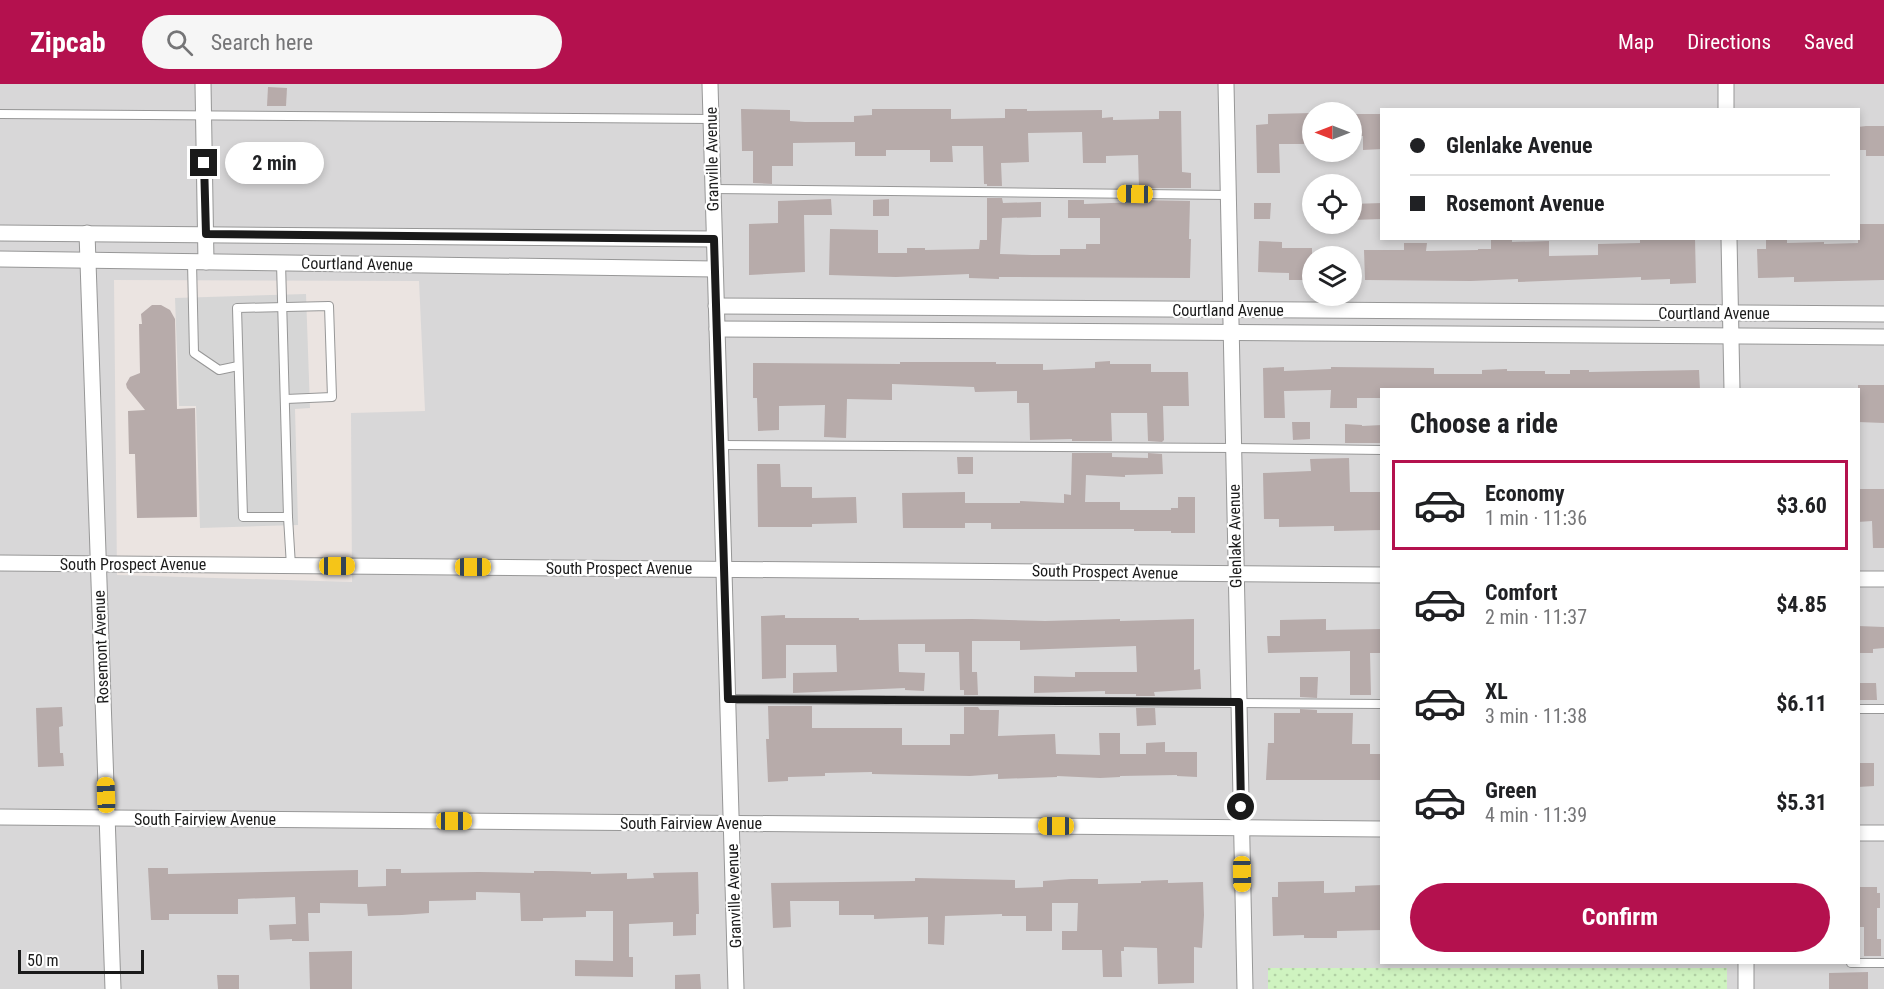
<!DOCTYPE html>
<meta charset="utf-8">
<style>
body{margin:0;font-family:"Roboto Condensed",sans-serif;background:#f6f6f6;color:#202124;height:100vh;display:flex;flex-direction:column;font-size:22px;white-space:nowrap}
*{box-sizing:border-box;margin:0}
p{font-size:20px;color:#757577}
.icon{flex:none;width:33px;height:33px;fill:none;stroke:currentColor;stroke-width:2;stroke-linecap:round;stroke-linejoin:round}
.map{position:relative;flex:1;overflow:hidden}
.drawer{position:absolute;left:1380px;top:304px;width:480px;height:576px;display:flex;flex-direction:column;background:#fff;border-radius:0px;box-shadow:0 3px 9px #0003}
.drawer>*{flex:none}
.hud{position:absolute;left:1380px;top:24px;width:480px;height:132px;border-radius:0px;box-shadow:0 3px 9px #0003;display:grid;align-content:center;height:132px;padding:0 30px;background:#fff}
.needle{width:39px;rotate:270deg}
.controls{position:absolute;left:1302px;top:18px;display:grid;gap:12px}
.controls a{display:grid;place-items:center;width:60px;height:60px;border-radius:50%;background:#fff;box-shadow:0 3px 9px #0003;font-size:30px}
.scale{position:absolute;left:18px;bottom:15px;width:126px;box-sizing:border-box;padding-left:6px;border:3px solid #1a1a1a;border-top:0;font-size:16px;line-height:21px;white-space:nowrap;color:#1a1a1a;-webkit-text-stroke:4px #fff;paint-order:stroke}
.end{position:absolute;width:27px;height:27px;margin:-14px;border:8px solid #1a1a1a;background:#fff;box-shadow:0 0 0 3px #fff}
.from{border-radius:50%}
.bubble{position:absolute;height:42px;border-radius:21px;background:#fff;box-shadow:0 3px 9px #0003;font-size:20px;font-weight:700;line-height:42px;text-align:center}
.car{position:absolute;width:18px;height:36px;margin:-18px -9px;border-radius:8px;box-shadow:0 0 4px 2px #0007;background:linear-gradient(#f5c518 24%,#345 0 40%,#f5c518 0 76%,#345 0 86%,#f5c518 0)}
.hud b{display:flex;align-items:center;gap:21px;height:57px;font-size:22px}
.hud b+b{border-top:2px solid #e0e0e0}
.hud i{width:15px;height:15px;background:#202124}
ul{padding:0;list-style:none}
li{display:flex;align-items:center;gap:18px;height:90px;margin:0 12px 9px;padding:0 18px;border:3px solid transparent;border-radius:0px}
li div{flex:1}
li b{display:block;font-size:22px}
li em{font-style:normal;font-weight:700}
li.active{border-color:#b4114e}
li>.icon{width:54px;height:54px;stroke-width:1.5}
h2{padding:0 30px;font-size:27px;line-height:72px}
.cta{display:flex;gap:12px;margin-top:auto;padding:12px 30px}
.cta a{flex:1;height:69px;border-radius:36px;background:#b4114e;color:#fff;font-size:24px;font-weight:700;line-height:69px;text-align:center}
header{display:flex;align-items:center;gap:36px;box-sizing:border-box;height:84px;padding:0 30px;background:#b4114e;color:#fff}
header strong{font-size:28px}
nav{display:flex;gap:33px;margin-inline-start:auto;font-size:21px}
.search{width:420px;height:54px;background:#f6f6f6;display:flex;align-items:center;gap:15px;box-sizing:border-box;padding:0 21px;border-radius:33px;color:#757577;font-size:22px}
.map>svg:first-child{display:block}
</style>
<header>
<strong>Zipcab</strong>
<div class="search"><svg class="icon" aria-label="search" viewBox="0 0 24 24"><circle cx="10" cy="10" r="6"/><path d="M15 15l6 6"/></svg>Search here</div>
<nav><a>Map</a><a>Directions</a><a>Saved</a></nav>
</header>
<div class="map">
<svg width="1884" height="905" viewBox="0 0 1884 905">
<defs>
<pattern id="park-dots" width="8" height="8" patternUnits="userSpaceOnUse" patternTransform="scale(1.5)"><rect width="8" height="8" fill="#cff3c0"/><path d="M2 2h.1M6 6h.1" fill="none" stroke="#b1d0a4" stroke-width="1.8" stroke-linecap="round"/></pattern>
</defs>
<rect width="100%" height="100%" fill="#ebe4e1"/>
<path fill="#d8d7d8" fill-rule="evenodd" d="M 0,0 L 1884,0 L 1884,905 L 1727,905 L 1726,884 L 1268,884 L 1268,905 L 0,905 ZM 1382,26 L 1858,26 L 1858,154 L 1382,154 ZM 1312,28 L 1352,28 L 1352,68 L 1312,68 ZM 1312,100 L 1352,100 L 1352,140 L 1312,140 ZM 1312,172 L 1352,172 L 1352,212 L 1312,212 ZM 114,196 L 419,197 L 425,327 L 351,329 L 352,498 L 117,491 ZM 1382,306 L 1858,306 L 1858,879 L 1382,879 Z"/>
<rect fill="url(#park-dots)" x="1268" y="884" width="459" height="21"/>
<path fill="#d6d6d6" d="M 306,210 L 310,324 L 295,325 L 298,441 L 200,444 L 196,322 L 179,322 L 175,214 Z"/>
<g fill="#b7abaa">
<path d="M 268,3 L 287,4 L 286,22 L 267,22 Z"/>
<path d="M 741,25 L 790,26 L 790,37 L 805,38 L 854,38 L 854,32 L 872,31 L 872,25 L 951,25 L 951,35 L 1005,34 L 1005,25 L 1027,25 L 1027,27 L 1102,26 L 1102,34 L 1113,33 L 1113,36 L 1159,35 L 1159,27 L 1181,27 L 1182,88 L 1191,89 L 1191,104 L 1139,104 L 1138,71 L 1106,72 L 1106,79 L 1083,79 L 1082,48 L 1028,49 L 1029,78 L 1001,79 L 1002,102 L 987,102 L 987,100 L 984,100 L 983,62 L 952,62 L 953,78 L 930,78 L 930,66 L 886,66 L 886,72 L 855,72 L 855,58 L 793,59 L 793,82 L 772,82 L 772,100 L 753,99 L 753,67 L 742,67 Z"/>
<path d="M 1312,29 L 1312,60 L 1279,60 L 1280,89 L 1257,89 L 1256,41 L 1268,40 L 1268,30 Z"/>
<path d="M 1352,30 L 1382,30 L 1382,65 L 1363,66 L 1363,52 L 1352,53 Z"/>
<path d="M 1866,42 L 1884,42 L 1884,72 L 1866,72 L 1866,66 L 1858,66 L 1858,43 Z"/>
<path d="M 987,114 L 1002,114 L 1003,119 L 1041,118 L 1041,133 L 1002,134 L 1000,170 L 1032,171 L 1060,171 L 1060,165 L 1086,165 L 1086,160 L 1100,160 L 1100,134 L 1068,134 L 1068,116 L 1084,116 L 1084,120 L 1139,118 L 1139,116 L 1190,117 L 1189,155 L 1191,155 L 1190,194 L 999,193 L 999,195 L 969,194 L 969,190 L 896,193 L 829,191 L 830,145 L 878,146 L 878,169 L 907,169 L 907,164 L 925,164 L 925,166 L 979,165 L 980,156 L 987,156 Z"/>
<path d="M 831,115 L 832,131 L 804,131 L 805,188 L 749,191 L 749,140 L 778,139 L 778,117 Z"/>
<path d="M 889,115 L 889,132 L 873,132 L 873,116 Z"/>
<path d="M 1254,119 L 1271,119 L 1270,135 L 1254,135 Z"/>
<path d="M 1382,119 L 1382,135 L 1352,136 L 1352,120 Z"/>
<path d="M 1858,140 L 1884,140 L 1884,196 L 1794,198 L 1794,193 L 1758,194 L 1757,165 L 1766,165 L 1766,156 L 1787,155 L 1787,159 L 1824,158 L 1824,160 L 1858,159 Z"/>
<path d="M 1512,154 L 1512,158 L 1549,157 L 1549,172 L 1598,171 L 1598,160 L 1640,159 L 1640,154 L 1695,154 L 1696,199 L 1670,200 L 1670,195 L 1641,196 L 1641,193 L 1518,198 L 1518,195 L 1471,197 L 1365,196 L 1364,166 L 1404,166 L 1404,159 L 1427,159 L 1426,167 L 1478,166 L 1478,165 L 1491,165 L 1491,155 Z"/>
<path d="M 1259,157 L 1282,158 L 1282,164 L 1312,164 L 1312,196 L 1289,196 L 1289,189 L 1258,188 Z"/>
<path d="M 152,221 L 161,221 L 170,226 L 175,235 L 177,325 L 195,324 L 197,433 L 137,434 L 135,370 L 129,370 L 128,327 L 145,326 L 127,304 L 126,300 L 130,293 L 140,289 L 139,240 L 142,240 L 141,230 Z"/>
<path d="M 1110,277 L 1110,280 L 1151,280 L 1151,288 L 1188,288 L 1189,322 L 1163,322 L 1164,356 L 1162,358 L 1148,357 L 1147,329 L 1111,329 L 1112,357 L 1072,357 L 1072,355 L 1030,356 L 1029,319 L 1017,319 L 1017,307 L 975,308 L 974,303 L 892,300 L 892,316 L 847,315 L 846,354 L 824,353 L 825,321 L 779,322 L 779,346 L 758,347 L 757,314 L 753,314 L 753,279 L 900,280 L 900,278 L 996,278 L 996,280 L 1043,280 L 1043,286 L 1095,284 L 1095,278 Z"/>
<path d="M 1284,283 L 1284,287 L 1331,285 L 1331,283 L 1434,284 L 1434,290 L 1482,290 L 1482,286 L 1507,285 L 1507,287 L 1545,287 L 1545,290 L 1570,290 L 1570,286 L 1589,286 L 1589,288 L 1699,286 L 1700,306 L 1382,306 L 1382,314 L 1357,314 L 1357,324 L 1330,324 L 1331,306 L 1284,307 L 1285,334 L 1264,334 L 1263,284 Z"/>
<path d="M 1858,301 L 1884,301 L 1884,339 L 1858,338 Z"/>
<path d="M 1292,338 L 1310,338 L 1310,355 L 1293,356 Z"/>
<path d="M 1345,340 L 1362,341 L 1362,342 L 1382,341 L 1382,359 L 1345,359 Z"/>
<path d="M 1072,369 L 1112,369 L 1112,373 L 1148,374 L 1148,369 L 1162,370 L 1163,390 L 1125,391 L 1125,393 L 1086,391 L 1085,418 L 1120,418 L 1120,426 L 1171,426 L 1171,424 L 1178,424 L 1178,413 L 1195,413 L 1195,449 L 1171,449 L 1171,447 L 1134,447 L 1134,445 L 991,445 L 991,439 L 965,439 L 965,444 L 903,444 L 902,409 L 965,408 L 965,419 L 1020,419 L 1020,417 L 1064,419 L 1064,410 L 1071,411 Z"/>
<path d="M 957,373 L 973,373 L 973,390 L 958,390 Z"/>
<path d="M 1349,374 L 1350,408 L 1382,408 L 1382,446 L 1334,447 L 1334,442 L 1279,443 L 1279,435 L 1264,435 L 1263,389 L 1311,387 L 1310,375 Z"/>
<path d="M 757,380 L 780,380 L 781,403 L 812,403 L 812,414 L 856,413 L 857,439 L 812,440 L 812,443 L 758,443 Z"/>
<path d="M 1858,405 L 1884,405 L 1884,464 L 1873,464 L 1872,437 L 1858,438 Z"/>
<path d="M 785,531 L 785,534 L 859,534 L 859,536 L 972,535 L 1045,537 L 1120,535 L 1120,537 L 1194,535 L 1194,586 L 1200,585 L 1201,605 L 1154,608 L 1155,612 L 1136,612 L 1136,610 L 1105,610 L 1105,607 L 1034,609 L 1034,592 L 1075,593 L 1075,588 L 1137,588 L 1136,562 L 1020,566 L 1020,557 L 972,557 L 972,588 L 977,588 L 978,611 L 964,611 L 964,606 L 960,606 L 959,568 L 925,568 L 925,560 L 898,560 L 899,588 L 925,589 L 924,607 L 905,606 L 905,604 L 793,609 L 793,589 L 837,588 L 836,561 L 786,561 L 786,594 L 762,595 L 761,532 Z"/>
<path d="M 1326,535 L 1326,546 L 1382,545 L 1382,569 L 1370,569 L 1371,611 L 1350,611 L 1350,567 L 1268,569 L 1267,552 L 1280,552 L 1280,536 Z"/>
<path d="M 1858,542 L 1884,543 L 1884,564 L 1873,565 L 1873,569 L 1858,569 Z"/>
<path d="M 1300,593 L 1318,593 L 1317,614 L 1300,613 Z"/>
<path d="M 1858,599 L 1876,599 L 1877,616 L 1858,616 Z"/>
<path d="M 768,622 L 812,622 L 812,644 L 902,644 L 902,661 L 950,661 L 950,650 L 964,650 L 964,623 L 978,623 L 980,626 L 999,626 L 998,652 L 1055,650 L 1056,670 L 1100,671 L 1099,649 L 1120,649 L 1120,670 L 1146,670 L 1146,659 L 1165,658 L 1165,668 L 1197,668 L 1197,693 L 1177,692 L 1177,691 L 1120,692 L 1120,693 L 1100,694 L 1057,692 L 1057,693 L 998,695 L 998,690 L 970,692 L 872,690 L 872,688 L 825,689 L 825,692 L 788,693 L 788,697 L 768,698 L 766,655 L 769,655 Z"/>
<path d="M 62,623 L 63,642 L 59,643 L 60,669 L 63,669 L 64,682 L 38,683 L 36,624 Z"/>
<path d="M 1136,624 L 1155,624 L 1156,641 L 1137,642 Z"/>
<path d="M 1300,625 L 1317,626 L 1317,629 L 1353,629 L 1352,660 L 1370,660 L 1370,670 L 1382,670 L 1382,696 L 1266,696 L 1268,659 L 1274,659 L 1274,629 L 1300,629 Z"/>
<path d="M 1858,679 L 1874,679 L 1874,702 L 1858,703 Z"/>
<path d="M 148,784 L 168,784 L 168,790 L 358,786 L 358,803 L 386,802 L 386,785 L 401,785 L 401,789 L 479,788 L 534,789 L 534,787 L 552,787 L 591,788 L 591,790 L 627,789 L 627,795 L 654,794 L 653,789 L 698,788 L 699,830 L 696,830 L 696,851 L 673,852 L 673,838 L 629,840 L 629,873 L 633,873 L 633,893 L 575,892 L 575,876 L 613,877 L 613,827 L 586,827 L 586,833 L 543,834 L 543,837 L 521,837 L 520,809 L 476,808 L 476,816 L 429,817 L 429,829 L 402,831 L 368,832 L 367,820 L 320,819 L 320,829 L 308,829 L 309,857 L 292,857 L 292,855 L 270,856 L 269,841 L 296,840 L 295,813 L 238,815 L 238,830 L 169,830 L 169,836 L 151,836 Z"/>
<path d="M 915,794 L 1015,796 L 1015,804 L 1043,803 L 1043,797 L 1071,795 L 1098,795 L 1098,800 L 1141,799 L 1141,797 L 1168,796 L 1168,799 L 1203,798 L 1204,831 L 1202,864 L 1194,863 L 1194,899 L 1158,900 L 1157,864 L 1124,863 L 1124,867 L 1121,867 L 1122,893 L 1103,893 L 1102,866 L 1062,866 L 1062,847 L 1077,847 L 1078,819 L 1052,819 L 1052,847 L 1026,847 L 1026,832 L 1002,832 L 1002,830 L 945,832 L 944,861 L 928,860 L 928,833 L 874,835 L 874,831 L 839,831 L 839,817 L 790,817 L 791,843 L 773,844 L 771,799 L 915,797 Z"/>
<path d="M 1324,797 L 1324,809 L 1355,808 L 1355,802 L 1382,801 L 1382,846 L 1337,847 L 1337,854 L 1304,854 L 1304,851 L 1273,852 L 1272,813 L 1278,813 L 1278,798 Z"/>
<path d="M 1858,803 L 1877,803 L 1877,809 L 1880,809 L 1880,824 L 1877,824 L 1877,855 L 1881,855 L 1881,872 L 1864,872 L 1864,843 L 1858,843 Z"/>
<path d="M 352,867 L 352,905 L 310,905 L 309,868 Z"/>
<path d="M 1868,888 L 1868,905 L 1829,905 L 1829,889 Z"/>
<path d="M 700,890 L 701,905 L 675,905 L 675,891 Z"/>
<path d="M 217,891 L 239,891 L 239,905 L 218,905 Z"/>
</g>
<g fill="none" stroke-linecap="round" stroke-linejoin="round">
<g stroke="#979797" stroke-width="10">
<g id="lane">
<path d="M 0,30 L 711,35"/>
<path d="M 713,105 L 1228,111"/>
<path d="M 192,178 L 194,269 L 219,286 L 238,282"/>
<path d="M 281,179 L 288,433 L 291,482"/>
<path d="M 286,315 L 332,313 L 329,222 L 237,224 L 243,433 L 288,433"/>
<path d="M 720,361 L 1234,364 L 1382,366"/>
<path d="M 728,615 L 1382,620"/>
<path d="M 1858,625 L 1884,625"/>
<path d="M 1851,879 L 1884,879"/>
</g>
</g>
<g stroke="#979797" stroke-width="17">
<g id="street">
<path d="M 203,0 L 206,178"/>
<path d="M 710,0 L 736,905"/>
<path d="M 1226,0 L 1245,905"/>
<path d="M 1726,0 L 1726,26"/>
<path d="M 0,149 L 714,155"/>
<path d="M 87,149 L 113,905"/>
<path d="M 1729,154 L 1732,306"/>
<path d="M 0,175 L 715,185"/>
<path d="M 716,222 L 1884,230"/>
<path d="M 717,245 L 1884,253"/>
<path d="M 0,479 L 1382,491"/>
<path d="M 1858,495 L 1884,495"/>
<path d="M 0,733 L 1382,745"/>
<path d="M 1858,749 L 1884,749"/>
<path d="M 1746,879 L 1746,905"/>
</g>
</g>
<use href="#lane" stroke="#fff" stroke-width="8"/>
<use href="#street" stroke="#fff" stroke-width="15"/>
</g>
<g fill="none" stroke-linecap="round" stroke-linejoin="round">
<path stroke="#1a1a1a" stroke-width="8" d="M 204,79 L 206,150 L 714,155 L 728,615 L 1239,618 L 1241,723"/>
</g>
<g text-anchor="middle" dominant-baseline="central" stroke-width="4.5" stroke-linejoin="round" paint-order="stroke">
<g font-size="16" fill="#1a1a1a" stroke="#fff">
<text transform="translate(712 75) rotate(-91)">Granville Avenue</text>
<text transform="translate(357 180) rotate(1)">Courtland Avenue</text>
<text x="1228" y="226">Courtland Avenue</text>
<text x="1714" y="229">Courtland Avenue</text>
<text transform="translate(1235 452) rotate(-91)">Glenlake Avenue</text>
<text x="133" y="480">South Prospect Avenue</text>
<text x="619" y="484">South Prospect Avenue</text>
<text transform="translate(1105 488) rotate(1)">South Prospect Avenue</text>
<text transform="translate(101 563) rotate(-92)">Rosemont Avenue</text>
<text x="205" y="735">South Fairview Avenue</text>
<text x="691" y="739">South Fairview Avenue</text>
<text transform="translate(734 812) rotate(-92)">Granville Avenue</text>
</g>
</g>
</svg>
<div class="controls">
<a><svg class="needle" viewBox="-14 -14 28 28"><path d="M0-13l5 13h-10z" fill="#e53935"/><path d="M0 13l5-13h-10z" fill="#757577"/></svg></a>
<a><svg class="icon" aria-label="locate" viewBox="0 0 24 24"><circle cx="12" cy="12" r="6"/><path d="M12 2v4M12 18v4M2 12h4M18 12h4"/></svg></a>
<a><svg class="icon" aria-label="layers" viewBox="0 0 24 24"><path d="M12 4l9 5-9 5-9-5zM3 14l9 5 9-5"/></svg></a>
</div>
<div class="scale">50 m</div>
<i class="end from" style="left:1241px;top:723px"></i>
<i class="end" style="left:204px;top:79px"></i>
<div class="bubble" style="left:225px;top:58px;width:99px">2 min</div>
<i class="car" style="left:1135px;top:110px;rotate:271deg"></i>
<i class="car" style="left:337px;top:482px;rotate:90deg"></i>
<i class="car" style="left:473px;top:483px;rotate:90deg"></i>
<i class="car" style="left:106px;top:711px;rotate:358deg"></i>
<i class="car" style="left:454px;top:737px;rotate:90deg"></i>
<i class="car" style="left:1056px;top:742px;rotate:270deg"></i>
<i class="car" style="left:1242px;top:790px;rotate:179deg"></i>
<div class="hud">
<b><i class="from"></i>Glenlake Avenue</b>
<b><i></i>Rosemont Avenue</b>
</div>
<section class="drawer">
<h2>Choose a ride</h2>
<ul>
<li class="active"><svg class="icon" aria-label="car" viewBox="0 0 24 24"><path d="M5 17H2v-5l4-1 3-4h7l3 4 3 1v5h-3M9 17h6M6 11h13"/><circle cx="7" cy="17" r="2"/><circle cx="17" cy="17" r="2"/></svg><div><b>Economy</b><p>1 min · 11:36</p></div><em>$3.60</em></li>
<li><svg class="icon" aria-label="car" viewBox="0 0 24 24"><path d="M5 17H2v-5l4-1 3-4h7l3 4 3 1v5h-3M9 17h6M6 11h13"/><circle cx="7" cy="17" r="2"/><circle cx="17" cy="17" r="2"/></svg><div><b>Comfort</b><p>2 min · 11:37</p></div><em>$4.85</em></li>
<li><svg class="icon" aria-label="car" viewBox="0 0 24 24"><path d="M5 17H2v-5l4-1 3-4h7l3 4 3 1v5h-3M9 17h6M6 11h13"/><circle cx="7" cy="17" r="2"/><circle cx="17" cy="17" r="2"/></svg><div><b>XL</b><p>3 min · 11:38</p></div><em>$6.11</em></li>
<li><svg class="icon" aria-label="car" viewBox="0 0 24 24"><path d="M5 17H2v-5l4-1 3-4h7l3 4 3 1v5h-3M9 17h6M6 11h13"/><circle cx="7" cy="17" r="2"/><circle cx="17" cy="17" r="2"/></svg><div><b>Green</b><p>4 min · 11:39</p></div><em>$5.31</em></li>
</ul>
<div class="cta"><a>Confirm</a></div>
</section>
</div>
